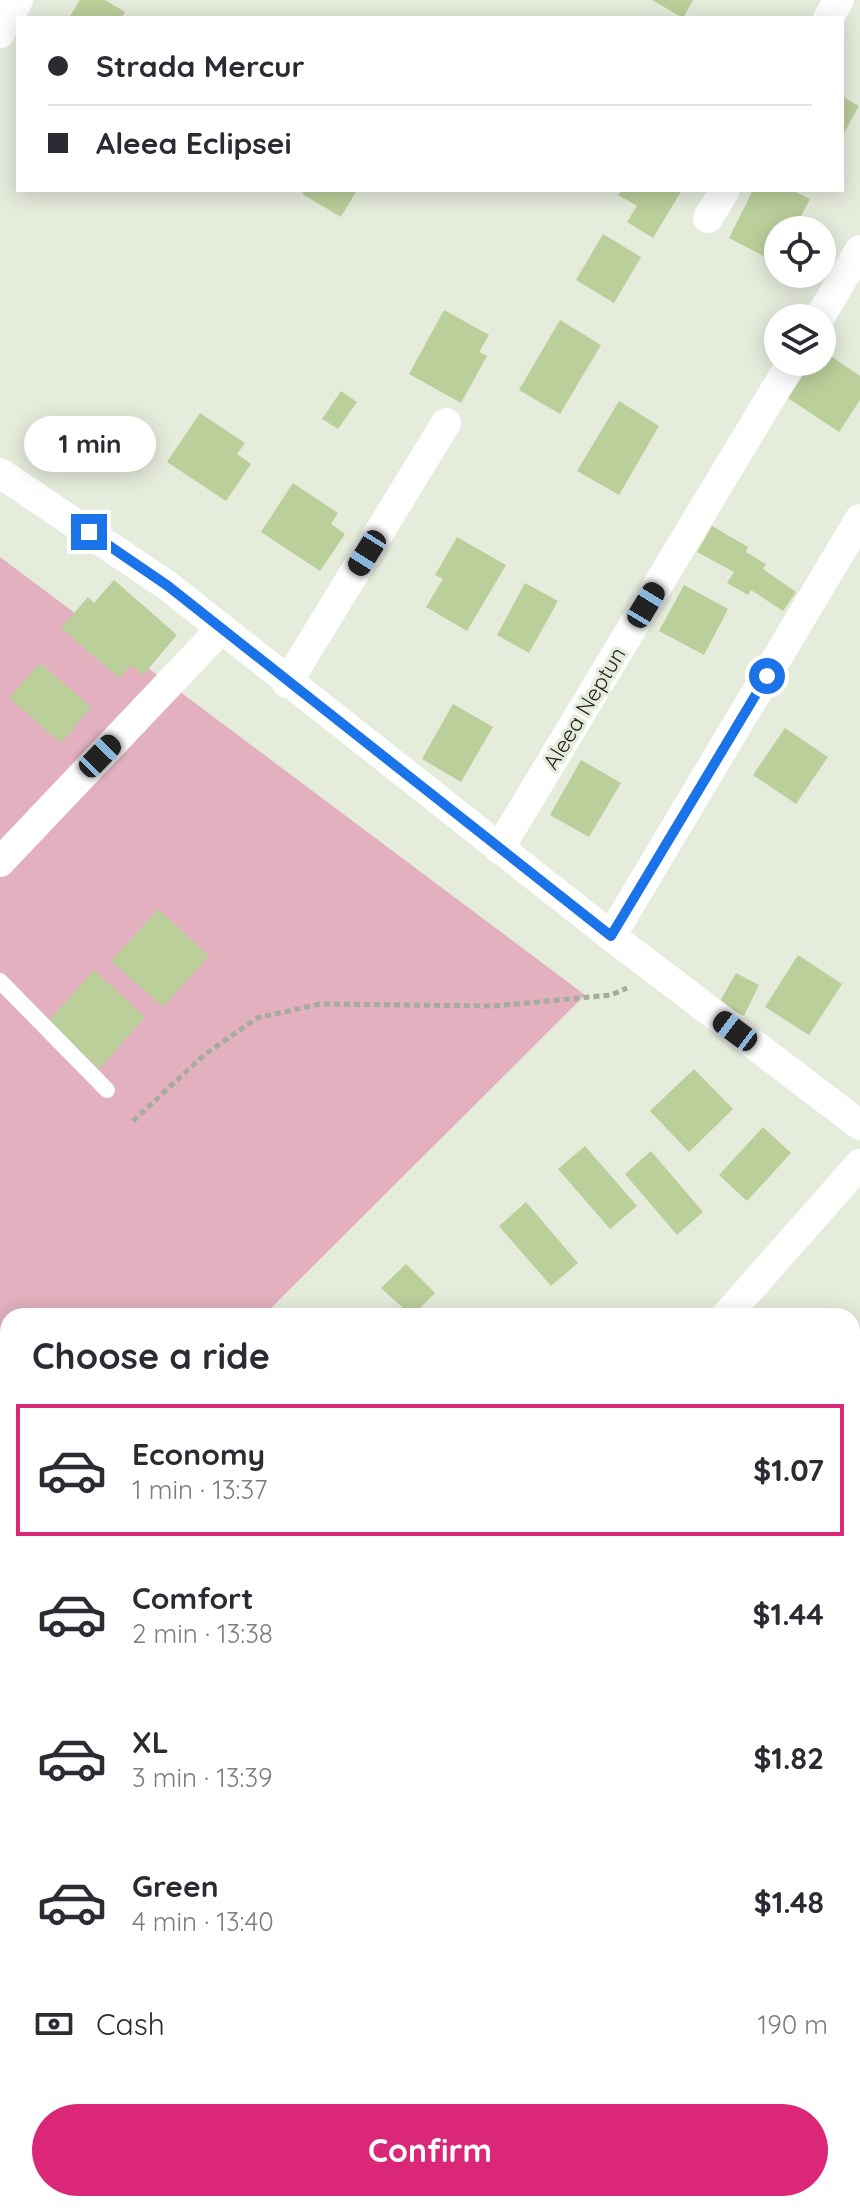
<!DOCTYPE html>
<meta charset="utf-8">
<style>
body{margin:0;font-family:Quicksand,sans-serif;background:#f7f7f7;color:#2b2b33;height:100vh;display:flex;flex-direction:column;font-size:30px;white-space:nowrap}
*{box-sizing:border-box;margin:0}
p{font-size:26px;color:#7c7c81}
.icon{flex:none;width:44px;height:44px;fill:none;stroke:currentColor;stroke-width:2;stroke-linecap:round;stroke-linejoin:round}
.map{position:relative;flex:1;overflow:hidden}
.panel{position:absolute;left:0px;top:1308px;width:860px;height:904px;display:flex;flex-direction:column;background:#fff;border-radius:24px 24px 0 0;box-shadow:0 4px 20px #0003}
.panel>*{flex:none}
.banner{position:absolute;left:16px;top:16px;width:828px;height:176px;border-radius:0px;box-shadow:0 4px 20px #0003;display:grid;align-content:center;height:176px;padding:0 32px;background:#fff}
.buttons{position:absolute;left:764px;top:216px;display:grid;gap:16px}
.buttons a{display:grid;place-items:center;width:72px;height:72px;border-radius:50%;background:#fff;box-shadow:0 4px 20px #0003;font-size:40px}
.end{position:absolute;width:36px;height:36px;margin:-18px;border:10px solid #1a73e8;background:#fff;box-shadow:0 0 0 4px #fff}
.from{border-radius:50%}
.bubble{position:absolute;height:56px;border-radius:28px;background:#fff;box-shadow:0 4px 20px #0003;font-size:26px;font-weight:800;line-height:56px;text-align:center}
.car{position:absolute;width:24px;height:48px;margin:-24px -12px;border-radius:10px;box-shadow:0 0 6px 2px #0007;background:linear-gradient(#222 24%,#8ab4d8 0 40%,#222 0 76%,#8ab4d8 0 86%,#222 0)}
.banner b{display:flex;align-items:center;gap:28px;height:76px;font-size:30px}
.banner b+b{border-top:2px solid #e1e1e2}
.banner i{width:20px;height:20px;background:#2b2b33}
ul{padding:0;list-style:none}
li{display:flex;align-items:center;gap:24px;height:132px;margin:0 16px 12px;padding:0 16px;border:4px solid transparent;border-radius:0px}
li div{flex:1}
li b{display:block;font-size:30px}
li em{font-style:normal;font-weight:800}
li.on{border-color:#db2777}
li>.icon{width:72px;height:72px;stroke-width:1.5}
h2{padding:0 32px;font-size:36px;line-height:96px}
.pay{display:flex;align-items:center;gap:20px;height:88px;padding:0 32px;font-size:30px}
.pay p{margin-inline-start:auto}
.action{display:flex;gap:16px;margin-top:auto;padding:16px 32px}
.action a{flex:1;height:92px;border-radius:48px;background:#db2777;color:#fff;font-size:32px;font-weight:800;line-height:92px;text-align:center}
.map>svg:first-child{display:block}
</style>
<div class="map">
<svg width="860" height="2212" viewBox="0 0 860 2212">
<rect width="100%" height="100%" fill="#e6ecdc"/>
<path fill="#e2b0bf" d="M 0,557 L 585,995 L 263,1316 L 8,1316 L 8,1570 L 0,1578 Z"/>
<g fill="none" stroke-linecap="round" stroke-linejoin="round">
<path stroke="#8a9c6b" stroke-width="10" d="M 0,1839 L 8,1850"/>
</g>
<g fill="#bbcf9b">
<path d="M 80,0 L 105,0 L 125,12 L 121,18 L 69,18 Z"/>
<path d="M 652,0 L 693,0 L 683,18 Z"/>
<path d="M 842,96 L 859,106 L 842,137 Z"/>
<path d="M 305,190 L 357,190 L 341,217 L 302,194 Z"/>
<path d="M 622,190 L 682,190 L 653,238 L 627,222 L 637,206 L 618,195 Z"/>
<path d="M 753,190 L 792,190 L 810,199 L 794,230 L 778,230 L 777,263 L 729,238 Z"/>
<path d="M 603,234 L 641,257 L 614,303 L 576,280 Z"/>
<path d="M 444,310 L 489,335 L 479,352 L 487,356 L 461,403 L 409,374 Z"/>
<path d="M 560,320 L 601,345 L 560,414 L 519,390 Z"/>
<path d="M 822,350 L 860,376 L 860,400 L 839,432 L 788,398 L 812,362 L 822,362 Z"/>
<path d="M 341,391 L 357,402 L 338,429 L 322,419 Z"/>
<path d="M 619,401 L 659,426 L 619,495 L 577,471 Z"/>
<path d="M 200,413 L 245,443 L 237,454 L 251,464 L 226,501 L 167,462 Z"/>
<path d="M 293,483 L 338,513 L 331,524 L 345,534 L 320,571 L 261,532 Z"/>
<path d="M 712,526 L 748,547 L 746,552 L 766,564 L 763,569 L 796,592 L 783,611 L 751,590 L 748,595 L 727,583 L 734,572 L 697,552 Z"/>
<path d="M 457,537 L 506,565 L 467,631 L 426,607 L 443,579 L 435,575 Z"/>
<path d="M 114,580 L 177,635 L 143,675 L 131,665 L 119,678 L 61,628 L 88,597 L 94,603 Z"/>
<path d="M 525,583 L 558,601 L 529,653 L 497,635 Z"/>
<path d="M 684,585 L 728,609 L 704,655 L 659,631 Z"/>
<path d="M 40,663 L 91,707 L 61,743 L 9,698 Z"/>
<path d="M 453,704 L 493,727 L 461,782 L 422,759 Z"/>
<path d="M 785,728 L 828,757 L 796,804 L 753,775 Z"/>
<path d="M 581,760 L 621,783 L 589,837 L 550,815 Z"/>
<path d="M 158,909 L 209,956 L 163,1007 L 111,961 Z"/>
<path d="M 798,955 L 842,984 L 809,1035 L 765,1007 Z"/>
<path d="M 94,970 L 145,1017 L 99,1069 L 48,1022 Z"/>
<path d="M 736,973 L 759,985 L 744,1016 L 719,1003 Z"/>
<path d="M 694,1069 L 733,1109 L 689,1152 L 650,1111 Z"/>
<path d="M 763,1127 L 791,1153 L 747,1201 L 719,1175 Z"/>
<path d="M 585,1146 L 637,1206 L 610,1229 L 558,1169 Z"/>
<path d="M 651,1151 L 703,1212 L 677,1235 L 625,1174 Z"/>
<path d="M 526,1202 L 578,1263 L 551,1286 L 499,1226 Z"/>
<path d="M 406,1264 L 435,1293 L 412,1316 L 381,1288 Z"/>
</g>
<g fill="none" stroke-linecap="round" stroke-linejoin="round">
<g stroke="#a6ab9e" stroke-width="5" stroke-dasharray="6 4" stroke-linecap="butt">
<path d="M 133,1121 L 204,1055 L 257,1018 L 320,1004 L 494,1006 L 611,995 L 627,988"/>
<path d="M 0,1976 L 8,1989"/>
</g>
<g stroke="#fff" stroke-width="16">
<path d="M 0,981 L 107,1090"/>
<path d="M 852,2128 L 860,2120"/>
<path d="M 813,2212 L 816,2204"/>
</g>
<g stroke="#fff" stroke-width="30">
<path d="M 828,18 L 839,0"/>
<path d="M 0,33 L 18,0"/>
<path d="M 708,218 L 725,190"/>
<path d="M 819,318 L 860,250"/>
<path d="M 0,473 L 168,586 L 611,936 L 860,1125"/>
<path d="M 287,683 L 446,423"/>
<path d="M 499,849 L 792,362"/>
<path d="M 0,862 L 221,629"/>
<path d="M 611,936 L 860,519"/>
<path d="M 726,1316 L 860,1164"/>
<path d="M 0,2085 L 8,2075"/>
<path d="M 0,2178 L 8,2181"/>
<path d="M 77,2204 L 101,2212"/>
</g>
</g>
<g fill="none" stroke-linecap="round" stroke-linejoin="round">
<path stroke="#1a73e8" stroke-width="10" d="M 89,532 L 168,586 L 611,936 L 767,676"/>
</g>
<g text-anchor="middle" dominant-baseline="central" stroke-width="7" stroke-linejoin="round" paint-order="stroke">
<g font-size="22" fill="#1e211b" stroke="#e6ecdc">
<text transform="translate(584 708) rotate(-59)">Aleea Neptun</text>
</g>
</g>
</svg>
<div class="buttons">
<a><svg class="icon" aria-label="locate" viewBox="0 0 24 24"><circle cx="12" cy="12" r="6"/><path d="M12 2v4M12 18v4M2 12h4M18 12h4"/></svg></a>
<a><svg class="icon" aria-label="layers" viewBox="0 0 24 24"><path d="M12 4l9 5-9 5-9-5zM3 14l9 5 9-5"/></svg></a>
</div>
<i class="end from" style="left:767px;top:676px"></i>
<i class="end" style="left:89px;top:532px"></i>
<div class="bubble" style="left:24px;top:416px;width:132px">1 min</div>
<i class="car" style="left:367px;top:553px;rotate:212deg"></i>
<i class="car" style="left:646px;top:605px;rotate:31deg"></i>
<i class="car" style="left:100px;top:756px;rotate:44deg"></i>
<i class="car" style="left:735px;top:1031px;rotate:307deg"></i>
<div class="banner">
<b><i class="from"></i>Strada Mercur</b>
<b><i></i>Aleea Eclipsei</b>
</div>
<section class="panel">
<h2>Choose a ride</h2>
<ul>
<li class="on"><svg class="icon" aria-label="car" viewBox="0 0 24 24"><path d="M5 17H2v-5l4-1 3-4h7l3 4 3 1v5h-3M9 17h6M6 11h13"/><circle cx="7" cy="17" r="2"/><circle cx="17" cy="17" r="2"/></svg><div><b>Economy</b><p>1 min · 13:37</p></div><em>$1.07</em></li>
<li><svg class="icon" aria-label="car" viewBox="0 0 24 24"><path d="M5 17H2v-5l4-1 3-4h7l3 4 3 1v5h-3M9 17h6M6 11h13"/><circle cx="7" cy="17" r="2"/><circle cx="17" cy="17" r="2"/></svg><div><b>Comfort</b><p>2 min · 13:38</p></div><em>$1.44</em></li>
<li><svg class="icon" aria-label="car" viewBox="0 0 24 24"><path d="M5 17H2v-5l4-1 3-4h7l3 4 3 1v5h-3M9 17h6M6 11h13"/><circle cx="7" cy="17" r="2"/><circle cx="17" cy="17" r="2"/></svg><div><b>XL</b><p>3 min · 13:39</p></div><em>$1.82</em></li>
<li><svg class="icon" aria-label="car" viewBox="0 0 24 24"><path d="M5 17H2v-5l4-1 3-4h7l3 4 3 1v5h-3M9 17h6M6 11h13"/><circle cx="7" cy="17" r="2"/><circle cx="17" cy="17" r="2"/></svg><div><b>Green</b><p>4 min · 13:40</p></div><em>$1.48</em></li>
</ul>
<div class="pay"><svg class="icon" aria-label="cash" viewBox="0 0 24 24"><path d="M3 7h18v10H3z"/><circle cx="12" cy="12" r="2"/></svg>Cash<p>190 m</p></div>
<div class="action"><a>Confirm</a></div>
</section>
</div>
